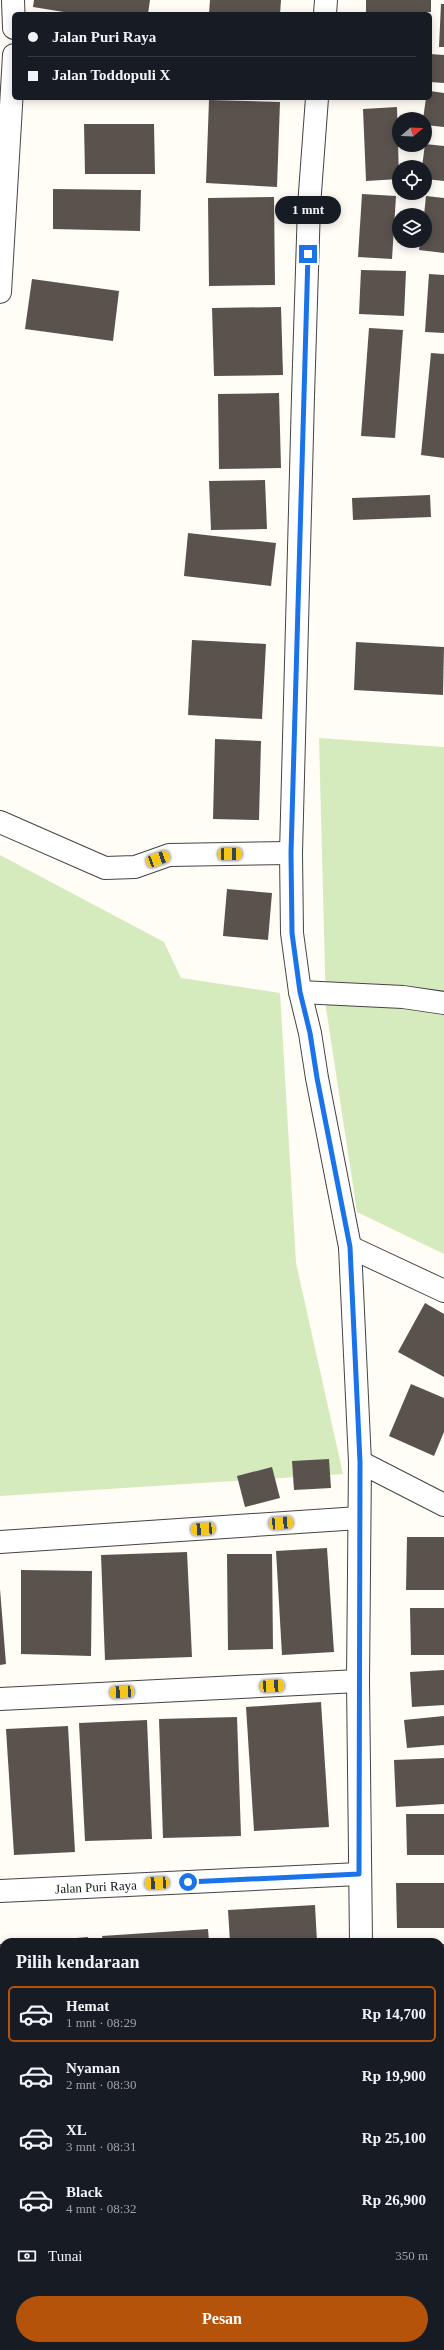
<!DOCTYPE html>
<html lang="id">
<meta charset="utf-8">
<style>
body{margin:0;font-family:Georgia,serif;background:#242831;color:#f1f3f6;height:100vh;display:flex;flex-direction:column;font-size:15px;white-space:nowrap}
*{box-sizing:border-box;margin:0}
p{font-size:13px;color:#9ea1a6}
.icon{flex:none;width:22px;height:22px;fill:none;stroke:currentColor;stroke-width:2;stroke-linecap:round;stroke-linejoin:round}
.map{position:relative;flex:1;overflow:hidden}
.details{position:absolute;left:0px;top:1938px;width:444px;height:412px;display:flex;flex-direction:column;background:#171b24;border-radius:12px 12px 0 0;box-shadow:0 2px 10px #0003}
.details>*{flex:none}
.hud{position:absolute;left:12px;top:12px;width:420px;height:88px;border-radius:6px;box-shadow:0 2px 10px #0003;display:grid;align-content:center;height:88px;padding:0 16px;background:#171b24}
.needle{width:26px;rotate:71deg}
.tools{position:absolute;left:392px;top:112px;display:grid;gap:8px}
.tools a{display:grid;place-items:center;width:40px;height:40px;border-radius:50%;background:#171b24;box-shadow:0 2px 10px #0003;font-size:20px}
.end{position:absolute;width:18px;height:18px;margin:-9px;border:5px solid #1a73e8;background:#fff;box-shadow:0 0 0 2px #fff}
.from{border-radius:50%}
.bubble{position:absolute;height:28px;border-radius:14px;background:#171b24;box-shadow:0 2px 10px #0003;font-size:13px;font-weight:700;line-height:28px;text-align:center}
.car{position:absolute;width:12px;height:24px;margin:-12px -6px;border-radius:5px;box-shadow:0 0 3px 1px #0007;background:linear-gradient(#f5c518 24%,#345 0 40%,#f5c518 0 76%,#345 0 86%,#f5c518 0)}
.hud b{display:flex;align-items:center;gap:14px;height:38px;font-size:15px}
.hud b+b{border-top:1px solid #363941}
.hud i{width:10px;height:10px;background:#f1f3f6}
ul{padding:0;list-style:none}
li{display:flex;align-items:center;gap:12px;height:56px;margin:0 8px 6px;padding:0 8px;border:2px solid transparent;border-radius:6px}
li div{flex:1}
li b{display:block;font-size:15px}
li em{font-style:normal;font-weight:700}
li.on{border-color:#b45309}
li>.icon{width:36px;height:36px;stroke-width:1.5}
h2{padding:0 16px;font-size:18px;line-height:48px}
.pay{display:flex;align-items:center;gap:10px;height:44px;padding:0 16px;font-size:15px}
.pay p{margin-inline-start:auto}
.primary-button{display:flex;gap:8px;margin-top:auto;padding:8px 16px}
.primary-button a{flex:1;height:46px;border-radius:24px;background:#b45309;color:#fff;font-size:16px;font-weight:700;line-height:46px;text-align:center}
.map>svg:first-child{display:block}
</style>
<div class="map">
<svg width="444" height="2350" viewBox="0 0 444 2350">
<rect width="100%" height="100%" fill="#fffdf5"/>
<g fill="#d5ebbd">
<path d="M 319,738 L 444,747 L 444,1254 L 357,1212 L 326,1008 Z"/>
<path d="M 0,855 L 164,942 L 181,978 L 280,993 L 296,1263 L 343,1474 L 0,1496 Z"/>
</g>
<g fill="#5a524d">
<path d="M 34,0 L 150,0 L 148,14 L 76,14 L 33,7 Z"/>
<path d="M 210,0 L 281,0 L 280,14 L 209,14 Z"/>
<path d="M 366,0 L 431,0 L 431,12 L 366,13 Z"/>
<path d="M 441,4 L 444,4 L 444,47 L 439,47 Z"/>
<path d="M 430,54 L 444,55 L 444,83 L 430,82 Z"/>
<path d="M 430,91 L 444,93 L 444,127 L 425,125 L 425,119 L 423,119 L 426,98 L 430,98 Z"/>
<path d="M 209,100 L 280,102 L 277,187 L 206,183 Z"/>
<path d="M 397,107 L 399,179 L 366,181 L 363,109 Z"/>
<path d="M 84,124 L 154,124 L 155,174 L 85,174 Z"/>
<path d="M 425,144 L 444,146 L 444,181 L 425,179 L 425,167 L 422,167 Z"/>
<path d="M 53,189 L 141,190 L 140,231 L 53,229 Z"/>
<path d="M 362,194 L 396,196 L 392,259 L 358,257 Z"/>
<path d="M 426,196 L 444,198 L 444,253 L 419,250 L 420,241 L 425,241 L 424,215 Z"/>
<path d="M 274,197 L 275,285 L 209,286 L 208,198 Z"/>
<path d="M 361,270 L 406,271 L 404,316 L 359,314 Z"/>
<path d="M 429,274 L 444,275 L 444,333 L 425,332 Z"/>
<path d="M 32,279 L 119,291 L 113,341 L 25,329 Z"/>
<path d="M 281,307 L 283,375 L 214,376 L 212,308 Z"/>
<path d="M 369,328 L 403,330 L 395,438 L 361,436 Z"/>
<path d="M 431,353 L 444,354 L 444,458 L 421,455 Z"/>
<path d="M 279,393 L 281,468 L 219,469 L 218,394 Z"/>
<path d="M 265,480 L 267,529 L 211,530 L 209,481 Z"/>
<path d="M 430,495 L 431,517 L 353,520 L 352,498 Z"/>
<path d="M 188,533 L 276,543 L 271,586 L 184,576 Z"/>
<path d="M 192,640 L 266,644 L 262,719 L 188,715 Z"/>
<path d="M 356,642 L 444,647 L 443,695 L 354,690 Z"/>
<path d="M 215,739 L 261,741 L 259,820 L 213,819 Z"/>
<path d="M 227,889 L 272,893 L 268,940 L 223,936 Z"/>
<path d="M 425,1303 L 444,1314 L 444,1377 L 398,1352 Z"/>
<path d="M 411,1384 L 444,1398 L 444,1432 L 434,1456 L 389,1436 Z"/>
<path d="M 329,1459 L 331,1488 L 294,1490 L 292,1461 Z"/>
<path d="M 272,1467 L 280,1498 L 245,1507 L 237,1476 Z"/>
<path d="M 407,1537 L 444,1537 L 444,1590 L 406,1590 Z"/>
<path d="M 327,1548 L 334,1652 L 282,1655 L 276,1551 Z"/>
<path d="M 187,1552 L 192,1657 L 105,1660 L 101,1555 Z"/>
<path d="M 227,1554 L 272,1554 L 273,1649 L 228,1650 Z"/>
<path d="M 21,1570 L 92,1571 L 91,1656 L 21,1654 Z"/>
<path d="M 0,1589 L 6,1664 L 0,1665 Z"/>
<path d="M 410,1608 L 444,1608 L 444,1655 L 411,1655 Z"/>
<path d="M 444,1670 L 444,1705 L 412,1707 L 410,1672 Z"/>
<path d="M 321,1702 L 329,1827 L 254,1831 L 246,1707 Z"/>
<path d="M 444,1716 L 444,1745 L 407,1748 L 404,1720 Z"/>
<path d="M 237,1717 L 241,1836 L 163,1838 L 159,1719 Z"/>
<path d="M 147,1720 L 152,1839 L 85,1841 L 79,1723 Z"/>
<path d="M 68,1726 L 75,1852 L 14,1855 L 6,1729 Z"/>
<path d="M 444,1758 L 444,1804 L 396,1807 L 394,1760 Z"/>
<path d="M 406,1814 L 444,1814 L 444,1855 L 407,1855 Z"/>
<path d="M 396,1883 L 444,1883 L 444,1928 L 397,1928 Z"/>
<path d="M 315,1905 L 317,1942 L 230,1942 L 228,1910 Z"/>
<path d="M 208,1929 L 209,1942 L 103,1942 L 102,1936 Z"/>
<path d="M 88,1937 L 89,1942 L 40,1942 L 40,1941 Z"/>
<path d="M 0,1944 L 4,1944 L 4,2042 L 0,2043 Z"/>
<rect x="440" y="1944" width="4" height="28"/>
<rect x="440" y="1989" width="4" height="42"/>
<rect x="440" y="2047" width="4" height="38"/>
<path d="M 440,2098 L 444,2099 L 444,2168 L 440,2168 Z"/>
<rect x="0" y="2101" width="4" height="144"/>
<path d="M 440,2302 L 444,2302 L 444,2345 L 440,2346 Z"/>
<path d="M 196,2346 L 235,2346 L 236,2350 L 167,2350 Z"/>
<path d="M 259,2346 L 338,2346 L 339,2350 L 260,2350 Z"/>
</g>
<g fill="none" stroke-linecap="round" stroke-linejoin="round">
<g stroke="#444" stroke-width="24">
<g id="minor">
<path d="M 13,0 L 14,28"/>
<path d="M 325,14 L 326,0"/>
<path d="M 317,98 L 309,206 L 303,396 L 291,853 L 292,933 L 300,992 L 310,1033 L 317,1078 L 350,1247 L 360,1462 L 358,1681 L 361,1942"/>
<path d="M 0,292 L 14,55"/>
<path d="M 0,822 L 105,868 L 135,867 L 169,855 L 291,853"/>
<path d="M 300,992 L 403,997 L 444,1003"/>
<path d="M 350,1247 L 444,1291"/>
<path d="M 360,1462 L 444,1505"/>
<path d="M 0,1542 L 359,1518"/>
<path d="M 0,1699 L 358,1681"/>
<path id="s1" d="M 0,1891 L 359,1874"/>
<path d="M 0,2074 L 4,2074"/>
<path d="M 440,2241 L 444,2241"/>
<path d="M 0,2277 L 4,2277"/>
<path d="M 440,2292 L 444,2291"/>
<path d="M 0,2325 L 4,2325"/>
<path d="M 381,2346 L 381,2350"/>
</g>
</g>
<use href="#minor" stroke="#fff" stroke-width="22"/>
</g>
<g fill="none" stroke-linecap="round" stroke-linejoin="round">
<path stroke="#1a73e8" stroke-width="5" d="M 188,1882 L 359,1874 L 360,1462 L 350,1247 L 317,1078 L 310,1033 L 300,992 L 292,933 L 291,853 L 308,254"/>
</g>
<g text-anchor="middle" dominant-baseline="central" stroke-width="4" stroke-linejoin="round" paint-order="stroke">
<g font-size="13" fill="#111" stroke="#fff">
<text stroke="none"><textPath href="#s1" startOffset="96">Jalan Puri Raya</textPath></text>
</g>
</g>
</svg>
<div class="tools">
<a><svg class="needle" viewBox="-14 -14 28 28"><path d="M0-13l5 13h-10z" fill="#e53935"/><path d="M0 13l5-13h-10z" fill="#9ea1a6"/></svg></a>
<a><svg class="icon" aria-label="locate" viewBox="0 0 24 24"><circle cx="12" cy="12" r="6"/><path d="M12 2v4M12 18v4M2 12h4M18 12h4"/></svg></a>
<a><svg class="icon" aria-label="layers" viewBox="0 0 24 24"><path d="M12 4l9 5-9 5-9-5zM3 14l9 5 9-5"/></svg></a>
</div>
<i class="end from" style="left:188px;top:1882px"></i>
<i class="end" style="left:308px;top:254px"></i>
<div class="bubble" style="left:275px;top:196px;width:66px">1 mnt</div>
<i class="car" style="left:230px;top:854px;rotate:89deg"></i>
<i class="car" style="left:158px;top:859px;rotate:70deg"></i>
<i class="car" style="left:281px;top:1523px;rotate:86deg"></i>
<i class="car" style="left:203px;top:1529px;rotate:266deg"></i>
<i class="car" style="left:272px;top:1686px;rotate:87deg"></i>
<i class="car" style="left:122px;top:1692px;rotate:267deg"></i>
<i class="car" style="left:157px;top:1883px;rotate:267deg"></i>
<div class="hud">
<b><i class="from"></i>Jalan Puri Raya</b>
<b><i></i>Jalan Toddopuli X</b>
</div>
<section class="details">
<h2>Pilih kendaraan</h2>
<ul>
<li class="on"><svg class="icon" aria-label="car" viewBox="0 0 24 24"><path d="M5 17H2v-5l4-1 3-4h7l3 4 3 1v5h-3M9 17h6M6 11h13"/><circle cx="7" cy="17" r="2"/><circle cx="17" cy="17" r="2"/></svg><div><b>Hemat</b><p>1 mnt · 08:29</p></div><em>Rp 14,700</em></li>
<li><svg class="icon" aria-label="car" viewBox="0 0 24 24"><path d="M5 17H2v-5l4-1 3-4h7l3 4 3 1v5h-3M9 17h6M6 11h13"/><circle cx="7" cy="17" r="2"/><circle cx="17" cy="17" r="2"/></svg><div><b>Nyaman</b><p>2 mnt · 08:30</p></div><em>Rp 19,900</em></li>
<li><svg class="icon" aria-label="car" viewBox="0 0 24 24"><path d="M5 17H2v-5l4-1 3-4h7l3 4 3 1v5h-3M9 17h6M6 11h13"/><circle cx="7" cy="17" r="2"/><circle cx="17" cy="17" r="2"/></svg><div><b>XL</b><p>3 mnt · 08:31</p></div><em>Rp 25,100</em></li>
<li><svg class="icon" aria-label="car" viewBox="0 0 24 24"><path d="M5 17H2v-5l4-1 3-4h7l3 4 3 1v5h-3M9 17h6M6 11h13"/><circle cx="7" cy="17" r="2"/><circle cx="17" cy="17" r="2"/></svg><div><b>Black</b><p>4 mnt · 08:32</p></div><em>Rp 26,900</em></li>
</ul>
<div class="pay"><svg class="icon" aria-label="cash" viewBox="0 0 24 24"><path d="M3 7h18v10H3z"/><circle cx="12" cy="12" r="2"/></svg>Tunai<p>350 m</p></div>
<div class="primary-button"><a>Pesan</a></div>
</section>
</div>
